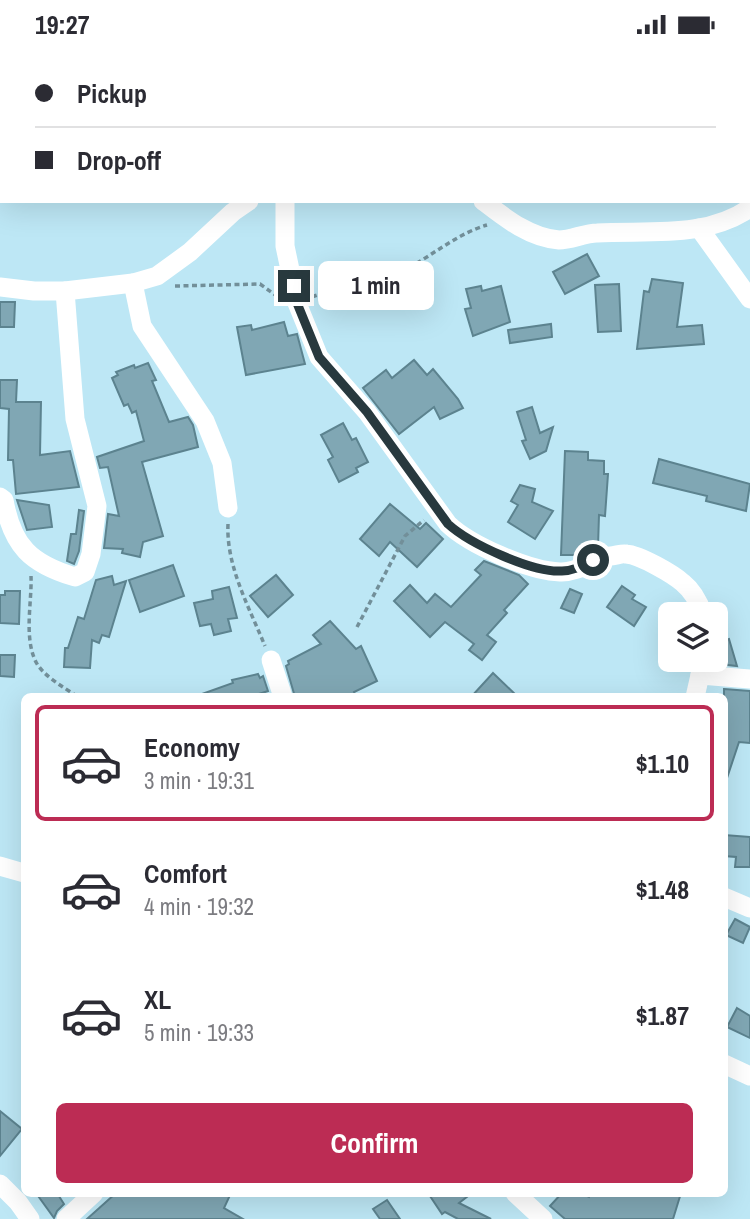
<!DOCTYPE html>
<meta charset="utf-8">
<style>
body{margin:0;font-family:"Archivo Narrow",sans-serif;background:#f2f2f3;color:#2b2b33;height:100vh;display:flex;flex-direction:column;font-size:26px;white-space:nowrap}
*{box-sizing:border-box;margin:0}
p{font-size:23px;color:#7c7c81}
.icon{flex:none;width:38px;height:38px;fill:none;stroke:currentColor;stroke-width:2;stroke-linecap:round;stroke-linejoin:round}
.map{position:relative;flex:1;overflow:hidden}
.sheet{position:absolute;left:21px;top:644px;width:707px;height:504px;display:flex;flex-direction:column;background:#fff;border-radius:10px;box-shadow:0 7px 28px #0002}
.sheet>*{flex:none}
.top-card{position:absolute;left:0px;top:0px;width:751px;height:154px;box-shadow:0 7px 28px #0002;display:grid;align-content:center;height:154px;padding:0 35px;background:#fff}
.controls{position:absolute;left:658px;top:553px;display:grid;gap:14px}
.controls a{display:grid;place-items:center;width:70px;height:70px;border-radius:10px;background:#fff;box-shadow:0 7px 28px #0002;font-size:35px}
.end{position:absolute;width:32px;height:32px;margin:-16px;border:9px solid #28393e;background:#fff;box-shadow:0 0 0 4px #fff}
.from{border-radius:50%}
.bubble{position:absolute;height:49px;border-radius:10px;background:#fff;box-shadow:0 7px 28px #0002;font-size:23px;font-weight:700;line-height:49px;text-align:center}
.top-card b{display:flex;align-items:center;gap:24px;height:66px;font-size:26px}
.top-card b+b{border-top:2px solid #e1e1e2}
.top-card i{width:18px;height:18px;background:#2b2b33}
ul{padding:12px 0 0;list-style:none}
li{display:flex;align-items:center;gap:21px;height:116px;margin:0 14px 10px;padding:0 21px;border:4px solid transparent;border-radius:10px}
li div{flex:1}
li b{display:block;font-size:26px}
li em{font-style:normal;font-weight:700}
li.on{border-color:#bc2c54}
li>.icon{width:63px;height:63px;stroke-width:1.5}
.cta{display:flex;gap:14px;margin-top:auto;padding:14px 35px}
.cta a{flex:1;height:80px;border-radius:10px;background:#bc2c54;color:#fff;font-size:28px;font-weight:700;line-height:80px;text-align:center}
.status{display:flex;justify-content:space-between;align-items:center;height:49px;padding:0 35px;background:#fff;direction:ltr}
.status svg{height:19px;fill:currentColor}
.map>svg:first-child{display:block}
</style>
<div class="status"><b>19:27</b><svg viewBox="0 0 49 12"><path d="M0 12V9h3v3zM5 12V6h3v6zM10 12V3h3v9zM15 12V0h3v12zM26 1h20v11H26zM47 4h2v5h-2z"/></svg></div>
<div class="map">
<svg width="750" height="1170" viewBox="0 0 750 1170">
<rect width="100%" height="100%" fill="#bde7f5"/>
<g fill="#80a7b4" stroke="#5c838f" stroke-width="2">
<path d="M 587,205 L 599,227 L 565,245 L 553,223 Z"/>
<path d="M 652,230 L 683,234 L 677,278 L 702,276 L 704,295 L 637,300 L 644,242 L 649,243 Z"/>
<path d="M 619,235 L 621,282 L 598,283 L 595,236 Z"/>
<path d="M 481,237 L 482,242 L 501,237 L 510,273 L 473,287 L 465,260 L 471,259 L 466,240 Z"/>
<path d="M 0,253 L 15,253 L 14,278 L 0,278 Z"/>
<path d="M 284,273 L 288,287 L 297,285 L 305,315 L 246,326 L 237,278 L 251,276 L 252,281 Z"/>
<path d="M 551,275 L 552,288 L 510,294 L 508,281 Z"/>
<path d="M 414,311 L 427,326 L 433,320 L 458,350 L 463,359 L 440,370 L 434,358 L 399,385 L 363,339 L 386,321 L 392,329 Z"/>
<path d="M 148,314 L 156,331 L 152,332 L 169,373 L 188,368 L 193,376 L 198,398 L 142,413 L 163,487 L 143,493 L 140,508 L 122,504 L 123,500 L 104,499 L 108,465 L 119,467 L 108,418 L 100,419 L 97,408 L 144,392 L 136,362 L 132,364 L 128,355 L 124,357 L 112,329 L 118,326 L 116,323 L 134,316 L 135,319 Z"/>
<path d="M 0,331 L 17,331 L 16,353 L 41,353 L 40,406 L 70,402 L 79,438 L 16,445 L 13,411 L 8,411 L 9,360 L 0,359 Z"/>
<path d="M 532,358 L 540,384 L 553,378 L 546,402 L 530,410 L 522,392 L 526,391 L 517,363 Z"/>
<path d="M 343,374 L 352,391 L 356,389 L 368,413 L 356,419 L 358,423 L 339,433 L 328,411 L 333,408 L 321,386 Z"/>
<path d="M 565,402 L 588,403 L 588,411 L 604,412 L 604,425 L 608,425 L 605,467 L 599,466 L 598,498 L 579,506 L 561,506 Z"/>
<path d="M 659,410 L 750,435 L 746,462 L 706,452 L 707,447 L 653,434 Z"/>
<path d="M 520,436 L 535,440 L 532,453 L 553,462 L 535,490 L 508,473 L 518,456 L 511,452 Z"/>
<path d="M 17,451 L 49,456 L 52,478 L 27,481 Z"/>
<path d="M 390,455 L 420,480 L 426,474 L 443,490 L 417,518 L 390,493 L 379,507 L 360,490 Z"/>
<path d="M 79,461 L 84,462 L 79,502 L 74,515 L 67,512 L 71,485 L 76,485 Z"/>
<path d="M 484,512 L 519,526 L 528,535 L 504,561 L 507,564 L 487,586 L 496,593 L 482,611 L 469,601 L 474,595 L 445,573 L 430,588 L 394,552 L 410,536 L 427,554 L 435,545 L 451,558 L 481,526 L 475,521 Z"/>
<path d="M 173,516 L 184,547 L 140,563 L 129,531 Z"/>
<path d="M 276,526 L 293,546 L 268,568 L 250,547 Z"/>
<path d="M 112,527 L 114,536 L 126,532 L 109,588 L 102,586 L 99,594 L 92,591 L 90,619 L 64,618 L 65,599 L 68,599 L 78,568 L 84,570 L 96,531 Z"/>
<path d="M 622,537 L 635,546 L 632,550 L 646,558 L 634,577 L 607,558 Z"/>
<path d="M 229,538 L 237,569 L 228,570 L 231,582 L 214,586 L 211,575 L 200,577 L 194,554 L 213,550 L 212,542 Z"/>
<path d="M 570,540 L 582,545 L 574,564 L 561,559 Z"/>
<path d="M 5,542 L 20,542 L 19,575 L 0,574 L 0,546 L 5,546 Z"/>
<path d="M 330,572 L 356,600 L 361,597 L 377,632 L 354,643 L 356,648 L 295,648 L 286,617 L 289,615 L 288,612 L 321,595 L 313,586 Z"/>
<path d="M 729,590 L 737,617 L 719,615 L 716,604 L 716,594 Z"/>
<path d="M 0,606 L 15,606 L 14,628 L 0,627 Z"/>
<path d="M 493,624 L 518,648 L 471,648 Z"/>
<path d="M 258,625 L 260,629 L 263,627 L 268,642 L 259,645 L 260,648 L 202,648 L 202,645 L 233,634 L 232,631 Z"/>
<path d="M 724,640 L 750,642 L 750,694 L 739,693 L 727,729 L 724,729 Z"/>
<path d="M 724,786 L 750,788 L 750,818 L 735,818 L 736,808 L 724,807 Z"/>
<path d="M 735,870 L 750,878 L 743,894 L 726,886 Z"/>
<path d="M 737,959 L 750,967 L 750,989 L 727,978 Z"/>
<path d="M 0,1062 L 22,1080 L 0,1107 Z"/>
<path d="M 36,1144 L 57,1144 L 64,1155 L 57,1162 L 54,1169 Z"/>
<path d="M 116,1144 L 231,1144 L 224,1159 L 243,1170 L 87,1170 Z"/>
<path d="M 428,1144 L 472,1144 L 459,1154 L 491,1170 L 458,1170 L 445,1163 L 442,1165 Z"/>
<path d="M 562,1144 L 581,1144 L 589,1148 L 591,1144 L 681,1144 L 673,1170 L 565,1170 L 550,1157 Z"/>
<path d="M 387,1151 L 400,1170 L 380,1170 L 373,1160 Z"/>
</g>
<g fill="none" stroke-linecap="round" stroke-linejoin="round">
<g stroke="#728f99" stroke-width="3.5" stroke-dasharray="5 3.5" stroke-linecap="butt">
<path d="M 303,0 L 306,2"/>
<path d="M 120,2 L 120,0"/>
<path d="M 520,2 L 521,0"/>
<path d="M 0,84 L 2,84"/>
<path d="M 175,237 L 260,235 L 278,248"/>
<path d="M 312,248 C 340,237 373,237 401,223 C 431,208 456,185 487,176"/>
<path d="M 228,475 C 226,517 249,558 265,597"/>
<path d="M 31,527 C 32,553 24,586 35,611 C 42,627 64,638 78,648"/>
<path d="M 357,578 L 405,487 L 424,471"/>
</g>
<g stroke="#fff" stroke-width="19">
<path d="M 386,2 L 386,0"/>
<path d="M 467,2 L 468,0"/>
<path d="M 285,152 L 285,197 L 297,254 L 319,308 L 367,363 L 448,475 C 470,496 529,522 560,523 C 577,524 594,511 610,507 C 615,507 622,504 626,505 C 640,506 673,525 683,534 C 693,542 699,554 703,565"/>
<path d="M 483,152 C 505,169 530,189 559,191 C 571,191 585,184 597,184 C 648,181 705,190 750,159"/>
<path d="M 699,179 L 750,250"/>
<path d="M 133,234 L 142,277 L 205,372 L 222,414 L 228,459"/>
<path d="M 0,238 L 34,242 L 65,242 L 133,234 L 157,227 L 190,203 L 233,163 L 249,152"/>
<path d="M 0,448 L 4,451 C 12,497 31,515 75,528 L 85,523 L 91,505 L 97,457 L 75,370 L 65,242"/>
<path d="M 271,611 L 283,648"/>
<path d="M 702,611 L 700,626 L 750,630"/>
<path d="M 695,648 L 700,626"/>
<path d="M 0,817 L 24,824"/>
<path d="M 724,848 L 750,859"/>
<path d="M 724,1015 L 750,1027"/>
<path d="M 0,1135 L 18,1153 L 30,1170"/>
<path d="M 515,1144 L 543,1170"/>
<path d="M 66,1170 L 94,1144"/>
</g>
</g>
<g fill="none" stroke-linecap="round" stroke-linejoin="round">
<path stroke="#28393e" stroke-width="9" d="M 294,237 L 297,254 L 319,308 L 367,363 L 448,475 C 470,495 533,524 562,522 C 574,522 583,516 593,511"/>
</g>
</svg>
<div class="controls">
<a><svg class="icon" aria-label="layers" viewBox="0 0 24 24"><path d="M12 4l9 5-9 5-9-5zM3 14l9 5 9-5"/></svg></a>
</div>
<i class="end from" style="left:593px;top:511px"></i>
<i class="end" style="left:294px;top:237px"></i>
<div class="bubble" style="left:318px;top:212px;width:116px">1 min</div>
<div class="top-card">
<b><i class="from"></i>Pickup</b>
<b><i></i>Drop-off</b>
</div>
<section class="sheet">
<ul>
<li class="on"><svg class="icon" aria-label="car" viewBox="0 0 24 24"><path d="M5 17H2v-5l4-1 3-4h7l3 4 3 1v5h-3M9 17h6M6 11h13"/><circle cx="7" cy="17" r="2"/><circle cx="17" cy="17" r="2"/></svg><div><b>Economy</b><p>3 min · 19:31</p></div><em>$1.10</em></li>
<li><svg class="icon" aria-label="car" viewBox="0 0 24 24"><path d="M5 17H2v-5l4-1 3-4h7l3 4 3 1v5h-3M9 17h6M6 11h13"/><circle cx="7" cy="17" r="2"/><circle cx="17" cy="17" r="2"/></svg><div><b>Comfort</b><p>4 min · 19:32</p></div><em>$1.48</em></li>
<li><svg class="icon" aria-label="car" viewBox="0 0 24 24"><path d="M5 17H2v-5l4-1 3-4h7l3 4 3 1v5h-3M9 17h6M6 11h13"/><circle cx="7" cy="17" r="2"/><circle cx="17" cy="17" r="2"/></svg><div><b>XL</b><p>5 min · 19:33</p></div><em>$1.87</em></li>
</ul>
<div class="cta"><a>Confirm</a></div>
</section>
</div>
